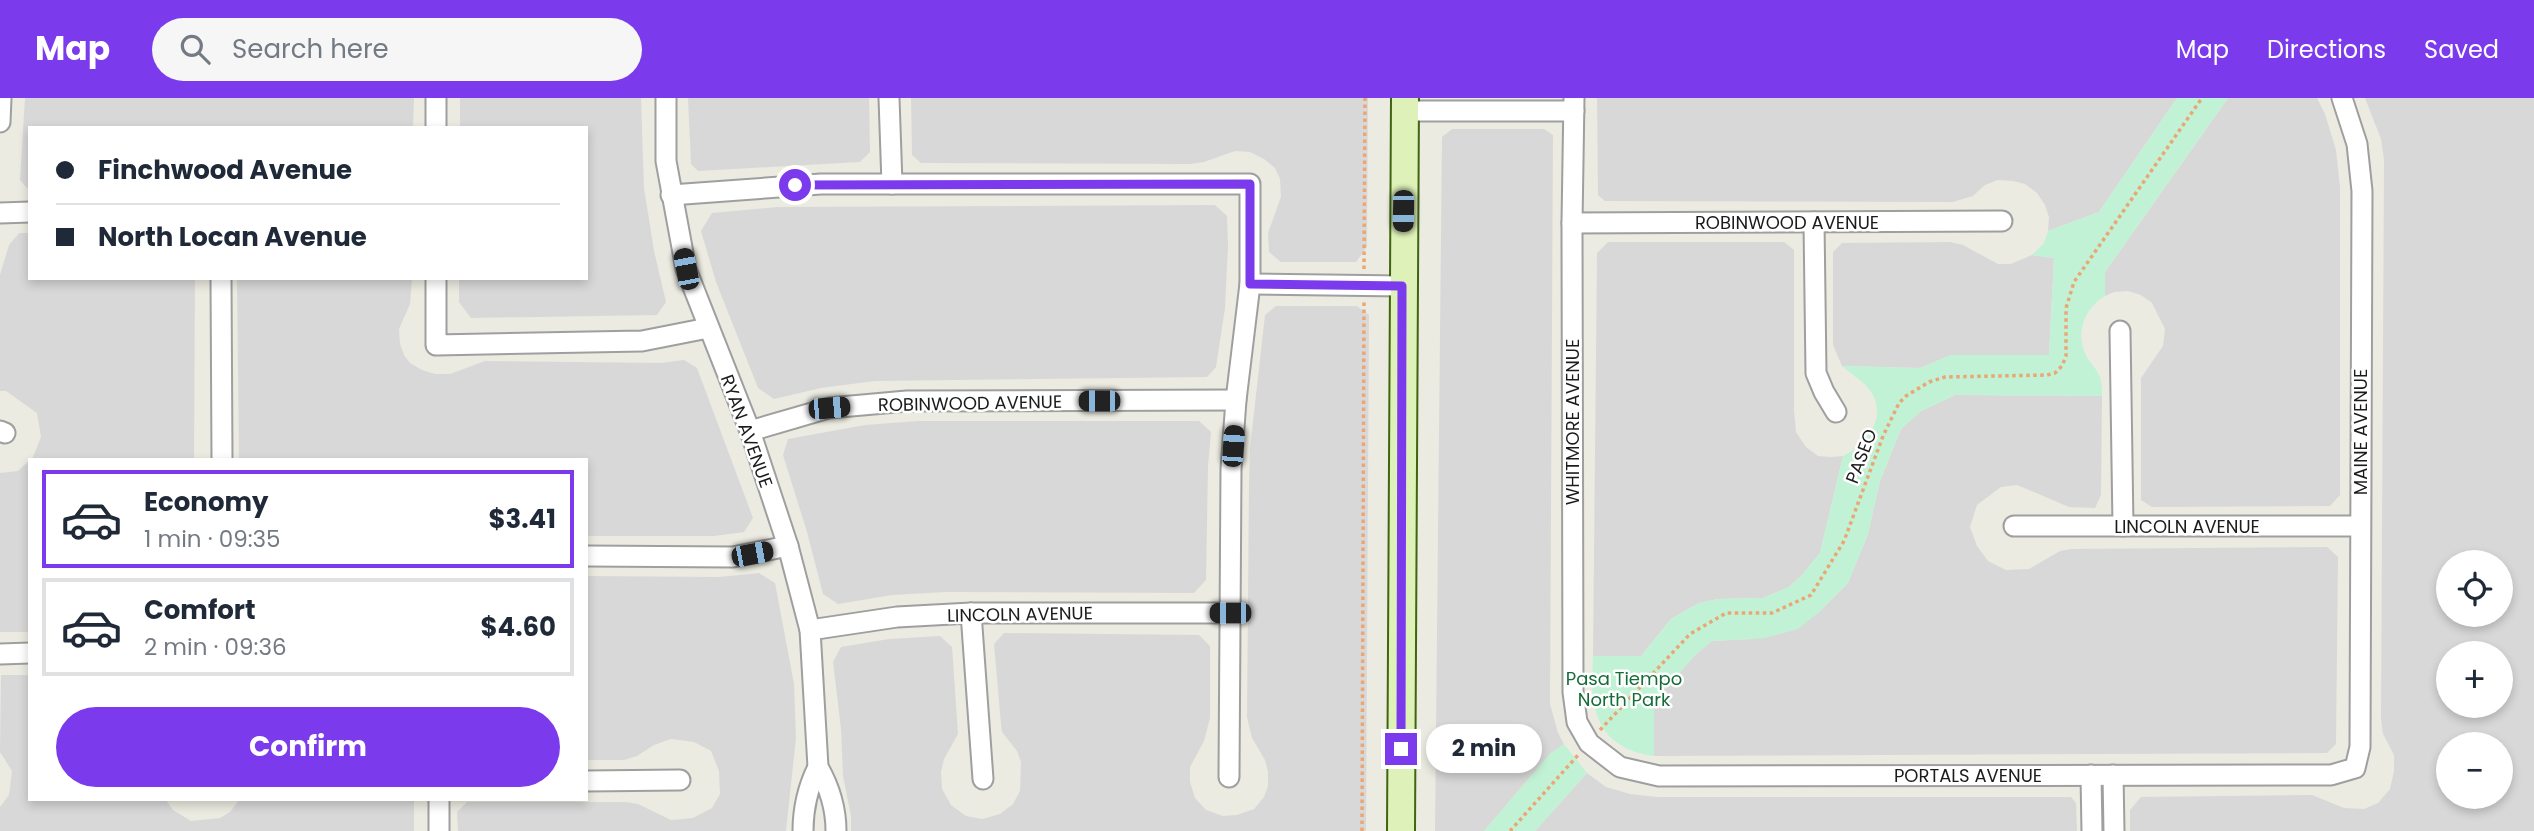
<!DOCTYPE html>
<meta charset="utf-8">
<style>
body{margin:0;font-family:Poppins,sans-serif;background:#f6f6f7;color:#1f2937;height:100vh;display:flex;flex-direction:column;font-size:26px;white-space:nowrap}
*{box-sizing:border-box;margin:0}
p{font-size:23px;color:#747a83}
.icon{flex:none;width:38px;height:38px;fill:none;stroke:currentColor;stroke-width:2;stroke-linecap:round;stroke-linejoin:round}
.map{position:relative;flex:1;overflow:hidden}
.side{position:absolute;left:28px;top:360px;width:560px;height:343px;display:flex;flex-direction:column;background:#fff;border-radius:0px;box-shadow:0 4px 10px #0003}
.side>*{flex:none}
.hud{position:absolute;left:28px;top:28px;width:560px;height:154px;border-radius:0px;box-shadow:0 4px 10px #0003;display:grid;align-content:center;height:154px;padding:0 28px;background:#fff}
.controls{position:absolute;left:2436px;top:452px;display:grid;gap:14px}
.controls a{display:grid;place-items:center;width:77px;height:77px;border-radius:50%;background:#fff;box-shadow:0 4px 10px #0003;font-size:35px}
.end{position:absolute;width:32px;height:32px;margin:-16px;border:9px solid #7c3aed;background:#fff;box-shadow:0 0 0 4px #fff}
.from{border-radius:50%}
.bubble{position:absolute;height:49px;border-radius:24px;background:#fff;box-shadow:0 4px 10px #0003;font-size:23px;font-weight:700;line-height:49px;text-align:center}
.car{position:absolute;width:21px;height:42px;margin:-21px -10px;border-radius:9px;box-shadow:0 0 5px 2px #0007;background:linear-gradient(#222 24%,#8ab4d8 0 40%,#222 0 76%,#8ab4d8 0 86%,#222 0)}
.hud b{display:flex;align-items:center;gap:24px;height:66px;font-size:26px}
.hud b+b{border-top:2px solid #e0e1e3}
.hud i{width:18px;height:18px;background:#1f2937}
ul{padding:12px 0 0;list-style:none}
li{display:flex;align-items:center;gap:21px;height:98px;margin:0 14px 10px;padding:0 14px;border:4px solid #e0e1e3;border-radius:0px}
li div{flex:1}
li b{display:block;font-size:26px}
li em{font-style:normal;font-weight:700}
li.current{border-color:#7c3aed}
li>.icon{width:63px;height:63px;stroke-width:1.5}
.cta{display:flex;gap:14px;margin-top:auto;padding:14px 28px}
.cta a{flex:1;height:80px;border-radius:42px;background:#7c3aed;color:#fff;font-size:28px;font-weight:700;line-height:80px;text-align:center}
header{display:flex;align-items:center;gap:42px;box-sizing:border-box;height:98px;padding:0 35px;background:#7c3aed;color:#fff}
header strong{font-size:33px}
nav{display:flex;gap:38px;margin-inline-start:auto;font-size:24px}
.search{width:490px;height:63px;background:#f6f6f7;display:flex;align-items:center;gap:18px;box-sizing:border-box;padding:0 24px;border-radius:38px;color:#747a83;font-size:26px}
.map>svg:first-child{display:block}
</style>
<header>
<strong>Map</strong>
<div class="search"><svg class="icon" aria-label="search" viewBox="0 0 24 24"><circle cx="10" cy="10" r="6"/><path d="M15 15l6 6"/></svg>Search here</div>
<nav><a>Map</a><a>Directions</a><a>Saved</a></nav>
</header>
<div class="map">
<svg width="2534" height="733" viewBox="0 0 2534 733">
<rect width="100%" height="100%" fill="#ebebe1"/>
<g fill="#d9d8d8" fill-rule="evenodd">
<path d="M 25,0 L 414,0 L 413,30 L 30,30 L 29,92 L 20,82 Z"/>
<path d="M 460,0 L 641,0 L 644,90 L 654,153 L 666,204 L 657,217 L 471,220 L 459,204 L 459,180 L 586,180 L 586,30 L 460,30 Z"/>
<path d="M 688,0 L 869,0 L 870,54 L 860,64 L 698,73 L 691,66 Z"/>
<path d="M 911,0 L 1368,0 L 1367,149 L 1356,164 L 1281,164 L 1269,154 L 1268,135 L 1281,99 L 1280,81 L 1275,70 L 1264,61 L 1250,54 L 1235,53 L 1204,64 L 1190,66 L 921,65 L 912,57 Z"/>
<path d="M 1597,0 L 2177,0 L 2099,114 L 2048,133 L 2049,119 L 2045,107 L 2037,95 L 2025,86 L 2013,83 L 1998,82 L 1985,87 L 1973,98 L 1953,104 L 1605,103 L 1598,97 Z"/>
<path d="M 2228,0 L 2317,0 L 2325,16 L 2336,52 L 2340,89 L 2340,397 L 2330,408 L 2152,409 L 2141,402 L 2141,280 L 2163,248 L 2165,231 L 2152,205 L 2141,197 L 2128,193 L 2114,194 L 2105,198 L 2105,174 Z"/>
<path d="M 2365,0 L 2534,0 L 2534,733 L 2130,733 L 2130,712 L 2141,699 L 2312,697 L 2344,710 L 2364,711 L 2378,705 L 2390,691 L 2394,673 L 2394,657 L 2383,636 L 2381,621 L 2384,62 L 2381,41 ZM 2448,464 L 2501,464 L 2501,516 L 2448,516 ZM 2448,555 L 2501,555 L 2501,607 L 2448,607 ZM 2448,646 L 2501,646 L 2501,698 L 2448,698 Z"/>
<path d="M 1452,31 L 1544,31 L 1553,37 L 1550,606 L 1558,635 L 1564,646 L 1550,656 L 1484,733 L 1435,733 L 1442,39 Z"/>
<path d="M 1215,107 L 1227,118 L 1228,148 L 1225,210 L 1216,269 L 1207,279 L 875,283 L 821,290 L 774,301 L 758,290 L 716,184 L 701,133 L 712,115 L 777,109 Z"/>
<path d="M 19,135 L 30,135 L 30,180 L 195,180 L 194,362 L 30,362 L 30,534 L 0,534 L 0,375 L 18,373 L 33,359 L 41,339 L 37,315 L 6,293 L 0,293 L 0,177 L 9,147 Z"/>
<path d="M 1608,144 L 1784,144 L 1794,152 L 1794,312 L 1796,334 L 1806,349 L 1818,358 L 1831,359 L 1843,358 L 1820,455 L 1801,478 L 1789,489 L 1763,500 L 1718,501 L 1699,505 L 1671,521 L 1641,558 L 1593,558 L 1597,155 Z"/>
<path d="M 1950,144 L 1963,147 L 1998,166 L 2011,166 L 2032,157 L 2054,160 L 2049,258 L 1951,257 L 1920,270 L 1842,268 L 1833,247 L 1833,154 L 1842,145 Z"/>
<path d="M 237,180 L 412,180 L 410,206 L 399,231 L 400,246 L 404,257 L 410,265 L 422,272 L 435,276 L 450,276 L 485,263 L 661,265 L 684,262 L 697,270 L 753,420 L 744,434 L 714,438 L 586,438 L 586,362 L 239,362 Z"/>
<path d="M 1276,208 L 1357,208 L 1369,217 L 1366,733 L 851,733 L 851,718 L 843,678 L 841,631 L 833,564 L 841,549 L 889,541 L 940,538 L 952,549 L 958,636 L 944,661 L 941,674 L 942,691 L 951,707 L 966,718 L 982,721 L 1000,716 L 1013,706 L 1020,693 L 1021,664 L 1017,653 L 1002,634 L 1001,626 L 994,546 L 1004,535 L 1199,537 L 1210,548 L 1210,620 L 1204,643 L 1190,669 L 1190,684 L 1195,700 L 1206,712 L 1223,718 L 1237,717 L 1254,711 L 1264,699 L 1268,688 L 1268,674 L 1265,662 L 1252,640 L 1247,619 L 1249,387 L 1250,350 L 1265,217 Z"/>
<path d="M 1955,297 L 2102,298 L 2101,397 L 2095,410 L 2069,409 L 2017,387 L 2001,389 L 1977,407 L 1970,429 L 1977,448 L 1988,463 L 2006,472 L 2029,471 L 2060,453 L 2071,451 L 2327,449 L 2338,459 L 2336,646 L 2327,655 L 1654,658 L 1654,604 L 1694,558 L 1712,543 L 1752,541 L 1818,515 L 1848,485 L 1868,436 L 1880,383 L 1901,331 L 1921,313 Z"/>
<path d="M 918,323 L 1199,323 L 1211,334 L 1208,368 L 1206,482 L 1194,495 L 946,494 L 892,497 L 838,506 L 823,496 L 807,434 L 783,357 L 788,341 L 865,327 Z"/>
<path d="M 759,475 L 775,485 L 794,586 L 796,640 L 786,733 L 458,733 L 457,714 L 467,704 L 626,704 L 638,706 L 671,722 L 693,720 L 712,710 L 720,696 L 719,673 L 711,653 L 694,644 L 671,641 L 654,647 L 637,658 L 624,662 L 586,662 L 586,478 L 719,479 Z"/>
<path d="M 1,577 L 30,577 L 30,702 L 166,702 L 173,712 L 191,723 L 220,720 L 230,714 L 239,702 L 414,702 L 414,733 L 0,733 L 0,709 L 9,697 L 12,673 L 0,654 Z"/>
<path d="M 1587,675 L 1606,689 L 1630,696 L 1657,699 L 2071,699 L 2076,705 L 2077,733 L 1535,733 Z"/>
</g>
<g fill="#c2f2d5">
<path d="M 2177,0 L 2228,0 L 2105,174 L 2105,198 C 2083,211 2074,238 2088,261 C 2091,266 2096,270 2098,275 C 2102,282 2102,290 2102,298 L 1955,297 L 1921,313 L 1901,331 L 1880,383 L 1868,436 L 1848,485 L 1818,515 L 1798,531 L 1765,540 L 1712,543 L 1694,558 L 1654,604 L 1654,658 C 1594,649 1590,609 1593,558 L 1641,558 L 1671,521 L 1699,505 L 1718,501 L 1763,500 L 1789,489 L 1801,478 L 1820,455 L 1843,358 C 1868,346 1890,316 1868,290 C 1861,281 1850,276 1842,268 L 1920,270 L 1951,257 L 2049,257 L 2054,160 L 2032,157 L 2044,145 L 2048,133 L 2099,114 Z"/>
<path d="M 1564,646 L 1587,675 L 1535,733 L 1484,733 L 1550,656 Z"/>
</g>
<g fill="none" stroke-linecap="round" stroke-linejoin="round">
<g stroke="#9f9f9f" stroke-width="23">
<g id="street">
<path d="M 666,0 L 666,63 L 686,171 L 750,333 L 788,448 L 810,532 L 818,669 C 830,690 836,709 836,733"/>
<path d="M 889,0 L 892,86"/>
<path d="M 1574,0 L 1572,125 L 1573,594 L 1577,624 L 1589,645 L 1620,669 L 1659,678 L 2331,677 L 2355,670 L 2360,649 L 2362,93 L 2357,46 L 2342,0"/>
<path d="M 1405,13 L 1574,13"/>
<path d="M 0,24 L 1,0"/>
<path d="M 436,30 L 436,0"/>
<path d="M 671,97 L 821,86 L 1250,86 L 1250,186 L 1236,302 L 1231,371 L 1229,679"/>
<path d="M 0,115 L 30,114"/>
<path d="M 1814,124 L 1816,275 L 1824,294 L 1836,314"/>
<path d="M 1572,125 L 2002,123"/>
<path d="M 221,180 L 222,362"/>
<path d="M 436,180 L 436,247 L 642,243 L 708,230"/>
<path d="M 1250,186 L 1402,188"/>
<path d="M 2120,233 L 2123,428"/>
<path d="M 0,333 L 5,335"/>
<path d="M 750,333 L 829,310 L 907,303 L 1236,302"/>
<path d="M 2014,428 L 2360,428"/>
<path d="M 586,458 L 733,459 L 788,448"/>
<path d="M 971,515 L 983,681"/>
<path d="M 810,532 L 897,519 L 971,515 L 1230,515"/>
<path d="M 0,556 L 30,555"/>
<path d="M 2091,677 L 2092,733"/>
<path d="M 2113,677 L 2114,733"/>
<path d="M 586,683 L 680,682"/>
<path d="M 439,733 L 439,702"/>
<path d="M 803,733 C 803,710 808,689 818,669"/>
</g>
</g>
<g stroke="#406410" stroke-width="30">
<path id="secondary" d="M 1401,733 L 1405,0"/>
</g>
<g stroke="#eaa674" stroke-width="3.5" stroke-dasharray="3.5 3.5" stroke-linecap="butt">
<path d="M 1364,171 L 1365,0"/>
<path d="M 1600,632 L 1690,536 L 1726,515 L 1772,515 L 1811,497 L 1844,443 L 1883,338 L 1899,305 L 1906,298 L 1929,284 L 1945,279 L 2047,277 L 2055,275 L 2062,268 L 2066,258 L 2066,210 L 2074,184 L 2202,0"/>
<path d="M 1362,733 L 1364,203"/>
<path d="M 1510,733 L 1579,656"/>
</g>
<use href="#street" stroke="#fff" stroke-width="19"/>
<use href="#secondary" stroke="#ddf1b9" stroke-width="26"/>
</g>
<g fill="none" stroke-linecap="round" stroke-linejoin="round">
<path stroke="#7c3aed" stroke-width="9" d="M 795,87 L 1250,86 L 1250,186 L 1402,188 L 1401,651"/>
</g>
<g text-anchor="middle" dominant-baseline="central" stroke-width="5" stroke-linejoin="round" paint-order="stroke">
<g font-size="18" fill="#1b1b1b" stroke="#fff">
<text x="1787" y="124">ROBINWOOD AVENUE</text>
<text transform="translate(970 305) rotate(-1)">ROBINWOOD AVENUE</text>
<text transform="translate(1572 324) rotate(-90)">WHITMORE AVENUE</text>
<text transform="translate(747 333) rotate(70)">RYAN AVENUE</text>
<text transform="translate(2360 334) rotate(-90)">MAINE AVENUE</text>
<text transform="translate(1861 358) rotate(-69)">PASEO</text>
<text x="2187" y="428">LINCOLN AVENUE</text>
<text transform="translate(1020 516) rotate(-1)">LINCOLN AVENUE</text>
<text x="1968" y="677">PORTALS AVENUE</text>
</g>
<g font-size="18" fill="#166c39" stroke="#fff">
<text x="1624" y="580">Pasa Tiempo<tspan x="1624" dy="21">North Park</tspan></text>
</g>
</g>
</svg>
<div class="controls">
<a><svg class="icon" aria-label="locate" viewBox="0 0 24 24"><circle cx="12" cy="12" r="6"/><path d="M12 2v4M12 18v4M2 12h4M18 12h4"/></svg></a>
<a>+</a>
<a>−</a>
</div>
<i class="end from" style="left:795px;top:87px"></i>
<i class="end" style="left:1401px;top:651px"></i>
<div class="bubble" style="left:1426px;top:626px;width:116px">2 min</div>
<i class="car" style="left:1403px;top:113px;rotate:181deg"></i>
<i class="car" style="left:686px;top:171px;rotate:349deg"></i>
<i class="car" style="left:1099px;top:303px;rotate:270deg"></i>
<i class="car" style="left:829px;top:310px;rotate:85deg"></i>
<i class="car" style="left:1233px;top:348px;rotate:4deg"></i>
<i class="car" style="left:752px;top:456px;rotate:79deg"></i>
<i class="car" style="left:1230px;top:515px;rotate:270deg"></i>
<div class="hud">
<b><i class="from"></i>Finchwood Avenue</b>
<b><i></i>North Locan Avenue</b>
</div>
<section class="side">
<ul>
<li class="current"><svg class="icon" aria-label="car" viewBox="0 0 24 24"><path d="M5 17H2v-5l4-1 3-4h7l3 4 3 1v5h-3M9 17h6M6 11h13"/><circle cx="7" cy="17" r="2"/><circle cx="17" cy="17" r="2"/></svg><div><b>Economy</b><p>1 min · 09:35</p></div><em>$3.41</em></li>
<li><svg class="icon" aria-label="car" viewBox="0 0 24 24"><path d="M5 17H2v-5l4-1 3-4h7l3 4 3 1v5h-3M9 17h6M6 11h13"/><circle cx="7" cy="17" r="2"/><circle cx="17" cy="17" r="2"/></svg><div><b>Comfort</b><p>2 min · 09:36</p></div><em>$4.60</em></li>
</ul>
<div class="cta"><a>Confirm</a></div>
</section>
</div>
